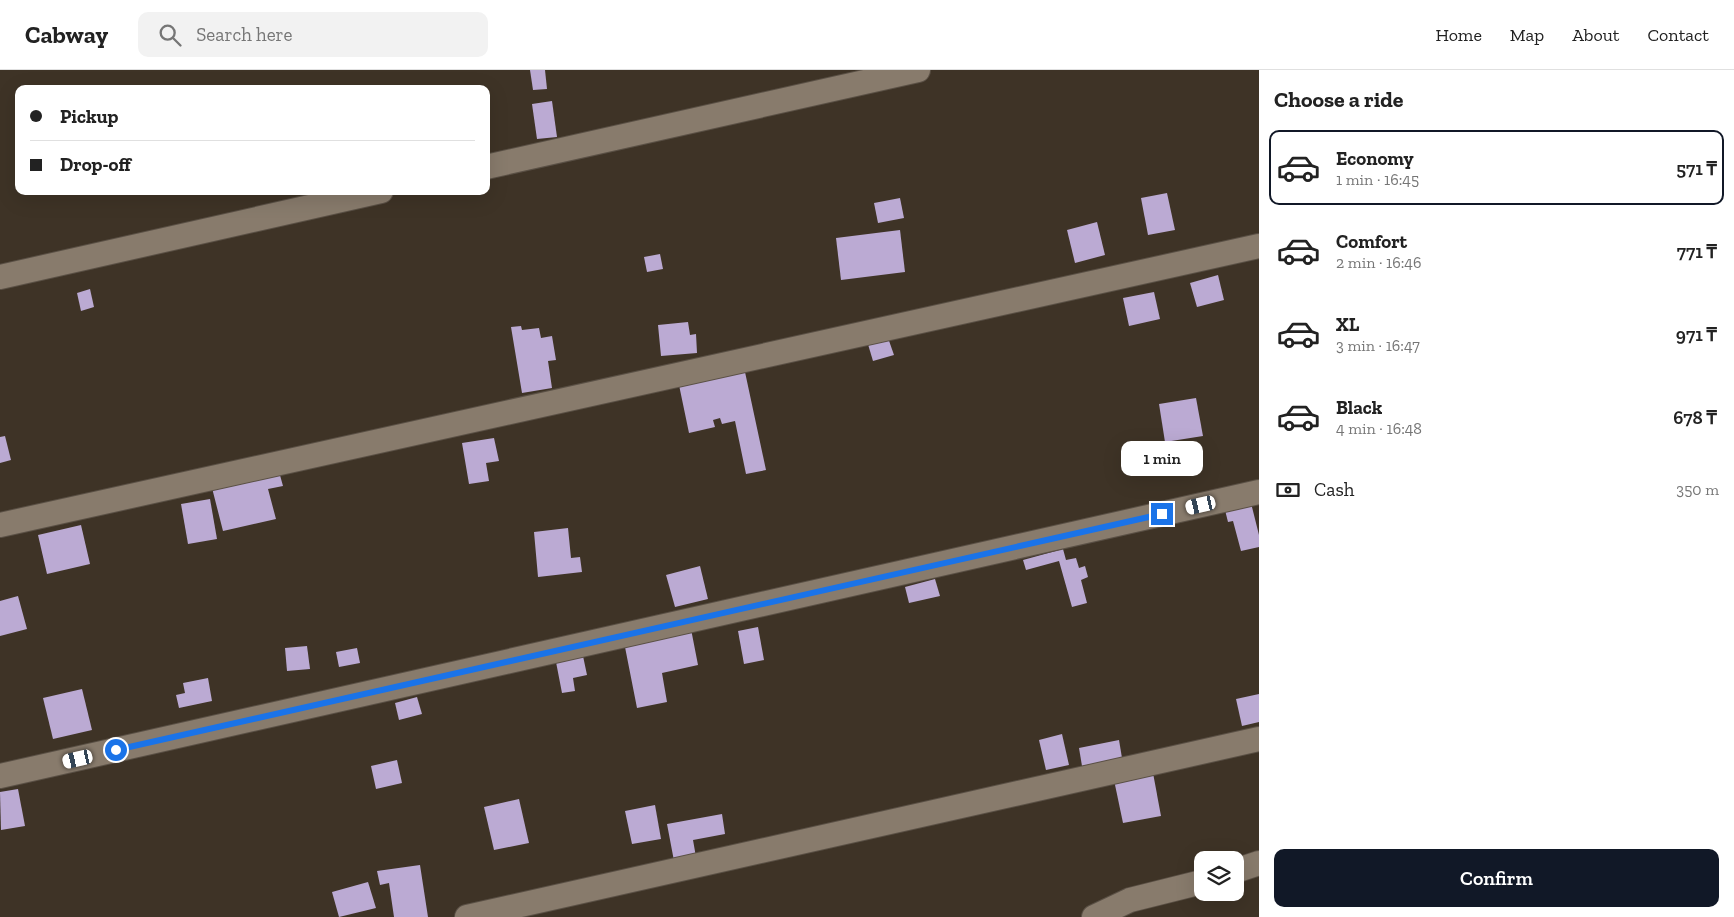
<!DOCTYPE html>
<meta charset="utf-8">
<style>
body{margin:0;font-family:"Zilla Slab",serif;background:#f2f2f2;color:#222;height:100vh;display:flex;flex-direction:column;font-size:19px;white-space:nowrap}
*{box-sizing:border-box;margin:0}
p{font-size:16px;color:#767676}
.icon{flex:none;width:28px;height:28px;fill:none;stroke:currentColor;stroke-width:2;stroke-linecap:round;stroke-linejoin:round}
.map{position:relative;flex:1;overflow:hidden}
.details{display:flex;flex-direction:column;background:#fff;width:475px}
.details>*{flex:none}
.guide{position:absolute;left:15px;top:15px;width:475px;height:110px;border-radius:10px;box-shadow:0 5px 20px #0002;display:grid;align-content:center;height:110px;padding:0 15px;background:#fff}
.buttons{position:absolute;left:1194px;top:781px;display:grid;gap:10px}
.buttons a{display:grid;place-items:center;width:50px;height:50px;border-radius:10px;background:#fff;box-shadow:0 5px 20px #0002;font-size:25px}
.end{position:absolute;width:22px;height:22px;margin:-11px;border:6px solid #1a73e8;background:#fff;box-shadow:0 0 0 2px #fff}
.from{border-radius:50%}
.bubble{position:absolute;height:35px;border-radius:10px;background:#fff;box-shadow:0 5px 20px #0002;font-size:16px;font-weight:600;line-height:35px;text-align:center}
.car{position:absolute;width:15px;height:30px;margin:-15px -8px;border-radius:6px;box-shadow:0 0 4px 1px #0007;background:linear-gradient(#fff 24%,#345 0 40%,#fff 0 76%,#345 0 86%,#fff 0)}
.guide b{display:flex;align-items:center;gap:18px;height:48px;font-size:19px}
.guide b+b{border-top:1px solid #e0e0e0}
.guide i{width:12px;height:12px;background:#222}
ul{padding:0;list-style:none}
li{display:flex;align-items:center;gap:15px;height:75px;margin:0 10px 8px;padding:0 5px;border:2px solid transparent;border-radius:10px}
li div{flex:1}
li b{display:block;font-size:19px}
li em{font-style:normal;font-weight:600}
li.selected{border-color:#111827}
li>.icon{width:45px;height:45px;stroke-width:1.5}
h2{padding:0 15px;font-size:22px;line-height:60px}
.pay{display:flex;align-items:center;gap:12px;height:55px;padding:0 15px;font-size:19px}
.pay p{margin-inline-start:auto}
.primary-button{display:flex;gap:10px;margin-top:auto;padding:10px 15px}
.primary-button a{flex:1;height:58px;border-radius:10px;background:#111827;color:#fff;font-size:20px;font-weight:600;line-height:58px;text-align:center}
header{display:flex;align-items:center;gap:30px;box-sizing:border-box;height:70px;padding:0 25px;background:#fff;border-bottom:1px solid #e0e0e0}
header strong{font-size:24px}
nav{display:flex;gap:28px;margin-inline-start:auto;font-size:18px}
.search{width:350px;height:45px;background:#f2f2f2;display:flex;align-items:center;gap:12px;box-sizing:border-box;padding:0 18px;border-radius:10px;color:#767676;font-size:19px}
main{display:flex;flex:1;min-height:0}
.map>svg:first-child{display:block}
</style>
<header>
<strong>Cabway</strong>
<div class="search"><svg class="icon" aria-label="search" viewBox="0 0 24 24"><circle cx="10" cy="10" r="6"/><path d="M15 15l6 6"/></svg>Search here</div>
<nav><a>Home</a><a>Map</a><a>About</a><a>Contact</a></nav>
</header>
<main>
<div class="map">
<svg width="1259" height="847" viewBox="0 0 1259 847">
<rect width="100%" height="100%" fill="#3e3326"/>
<g fill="#bbaad3">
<path d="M 530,0 L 545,0 L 547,19 L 533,20 Z"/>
<path d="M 552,31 L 557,67 L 537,69 L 532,34 Z"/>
<path d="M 1167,123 L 1175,160 L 1148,165 L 1141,128 Z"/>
<path d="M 900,128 L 904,148 L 878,153 L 874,133 Z"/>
<path d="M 1097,152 L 1105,185 L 1075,193 L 1067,160 Z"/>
<path d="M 900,160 L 905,202 L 841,210 L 836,168 Z"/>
<path d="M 660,184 L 663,199 L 647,202 L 644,187 Z"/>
<path d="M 1218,205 L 1224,230 L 1197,237 L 1190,213 Z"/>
<path d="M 90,219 L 94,237 L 81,241 L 77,223 Z"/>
<path d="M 1154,222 L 1160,249 L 1129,256 L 1123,228 Z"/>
<path d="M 688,252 L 690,265 L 696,264 L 697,283 L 661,286 L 658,255 Z"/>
<path d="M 521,256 L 522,260 L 539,258 L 541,268 L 552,266 L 556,290 L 548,291 L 552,318 L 522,323 L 511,257 Z"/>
<path d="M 887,265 L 894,285 L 873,291 L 867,271 Z"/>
<path d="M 745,302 L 766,400 L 746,404 L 735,351 L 722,354 L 720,348 L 713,350 L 715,357 L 689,363 L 679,315 Z"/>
<path d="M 1196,328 L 1203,366 L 1165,372 L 1159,334 Z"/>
<path d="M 5,366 L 11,390 L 0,393 L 0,367 Z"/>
<path d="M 494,368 L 499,391 L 486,393 L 489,411 L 469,414 L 462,373 Z"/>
<path d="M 278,398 L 283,416 L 268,419 L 276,449 L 223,461 L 211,414 Z"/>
<path d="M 210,429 L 217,469 L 188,474 L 181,434 Z"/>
<path d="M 1250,429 L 1259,465 L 1259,477 L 1241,481 L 1233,451 L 1228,452 L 1224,436 Z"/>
<path d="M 81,455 L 90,494 L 47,504 L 38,465 Z"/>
<path d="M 568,458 L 571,488 L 580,487 L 582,502 L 538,507 L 534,462 Z"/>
<path d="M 1063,479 L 1066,490 L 1076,488 L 1079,498 L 1085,496 L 1088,507 L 1081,510 L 1087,533 L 1072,537 L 1059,491 L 1026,500 L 1023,490 Z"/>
<path d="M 700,496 L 708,529 L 675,537 L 666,505 Z"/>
<path d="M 935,509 L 940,526 L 909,533 L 905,517 Z"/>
<path d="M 18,526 L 27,559 L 0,566 L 0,531 Z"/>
<path d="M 758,557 L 764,590 L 744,594 L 738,561 Z"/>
<path d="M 691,559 L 698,595 L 662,603 L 667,632 L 637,638 L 624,572 Z"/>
<path d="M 307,576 L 310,599 L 287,601 L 285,578 Z"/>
<path d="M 357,578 L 360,593 L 339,597 L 336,582 Z"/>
<path d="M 583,586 L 587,605 L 573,608 L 575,621 L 562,623 L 556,592 Z"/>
<path d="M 208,608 L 212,631 L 179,638 L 176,625 L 185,623 L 183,613 Z"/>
<path d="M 82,619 L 92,660 L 53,669 L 43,628 Z"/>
<path d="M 1259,624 L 1259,652 L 1242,656 L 1236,629 Z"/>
<path d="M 417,627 L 422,644 L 399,650 L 395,633 Z"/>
<path d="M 1062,664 L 1069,695 L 1046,700 L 1039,670 Z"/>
<path d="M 1119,670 L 1122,688 L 1082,696 L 1079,678 Z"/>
<path d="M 397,690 L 402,713 L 376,719 L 371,696 Z"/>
<path d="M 1153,703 L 1161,746 L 1123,753 L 1114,710 Z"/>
<path d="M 18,719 L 25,756 L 1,760 L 0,722 Z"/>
<path d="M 519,729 L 529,773 L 494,780 L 484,737 Z"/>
<path d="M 655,735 L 661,769 L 632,774 L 625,741 Z"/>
<path d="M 722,744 L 725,764 L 693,770 L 696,787 L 674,791 L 667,754 Z"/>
<path d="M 420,795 L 428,847 L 394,847 L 389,813 L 380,815 L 377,801 Z"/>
<path d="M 368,812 L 376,838 L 339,847 L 332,822 Z"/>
</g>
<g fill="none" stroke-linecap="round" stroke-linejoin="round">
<g stroke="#5a5045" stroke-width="26">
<g id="minor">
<path d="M 486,97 L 918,0"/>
<path d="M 0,207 L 381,121"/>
<path d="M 0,455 L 1259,176"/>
<path d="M 0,706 L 1259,422"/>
<path d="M 1235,801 L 1259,793"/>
<path d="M 467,847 L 1259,669"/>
<path d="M 1094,847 L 1130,830 L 1202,812"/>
</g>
</g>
<use href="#minor" stroke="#887b6c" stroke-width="24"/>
</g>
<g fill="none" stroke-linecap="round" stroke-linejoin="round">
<path stroke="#1a73e8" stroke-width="6" d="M 116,680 L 1162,444"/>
</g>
</svg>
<div class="buttons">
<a><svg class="icon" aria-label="layers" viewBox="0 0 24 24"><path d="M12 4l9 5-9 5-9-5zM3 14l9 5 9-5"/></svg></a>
</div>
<i class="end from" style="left:116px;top:680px"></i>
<i class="end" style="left:1162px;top:444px"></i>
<div class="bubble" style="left:1121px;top:371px;width:82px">1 min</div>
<i class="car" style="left:1201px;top:435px;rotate:257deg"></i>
<i class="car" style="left:78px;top:689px;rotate:257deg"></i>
<div class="guide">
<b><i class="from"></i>Pickup</b>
<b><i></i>Drop-off</b>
</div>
</div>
<section class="details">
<h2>Choose a ride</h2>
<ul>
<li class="selected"><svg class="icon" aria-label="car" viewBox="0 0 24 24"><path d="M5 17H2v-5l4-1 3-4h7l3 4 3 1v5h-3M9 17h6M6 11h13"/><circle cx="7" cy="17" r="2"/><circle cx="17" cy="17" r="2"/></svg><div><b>Economy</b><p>1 min · 16:45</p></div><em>571 ₸</em></li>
<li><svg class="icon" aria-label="car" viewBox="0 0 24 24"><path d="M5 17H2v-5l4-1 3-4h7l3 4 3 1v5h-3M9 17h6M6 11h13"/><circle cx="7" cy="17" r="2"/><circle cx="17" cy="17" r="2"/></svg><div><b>Comfort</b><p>2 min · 16:46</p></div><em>771 ₸</em></li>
<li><svg class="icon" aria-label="car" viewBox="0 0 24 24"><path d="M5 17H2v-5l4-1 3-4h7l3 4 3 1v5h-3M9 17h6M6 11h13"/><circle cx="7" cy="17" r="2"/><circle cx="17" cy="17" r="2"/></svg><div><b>XL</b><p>3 min · 16:47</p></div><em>971 ₸</em></li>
<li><svg class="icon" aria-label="car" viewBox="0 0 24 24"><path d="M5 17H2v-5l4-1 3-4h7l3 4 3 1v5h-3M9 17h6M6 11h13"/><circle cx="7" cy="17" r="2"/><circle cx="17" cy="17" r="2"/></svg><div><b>Black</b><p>4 min · 16:48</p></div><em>678 ₸</em></li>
</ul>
<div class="pay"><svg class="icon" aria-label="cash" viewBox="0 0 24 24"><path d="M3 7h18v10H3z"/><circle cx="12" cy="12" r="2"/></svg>Cash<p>350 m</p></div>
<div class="primary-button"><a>Confirm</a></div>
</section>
</main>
